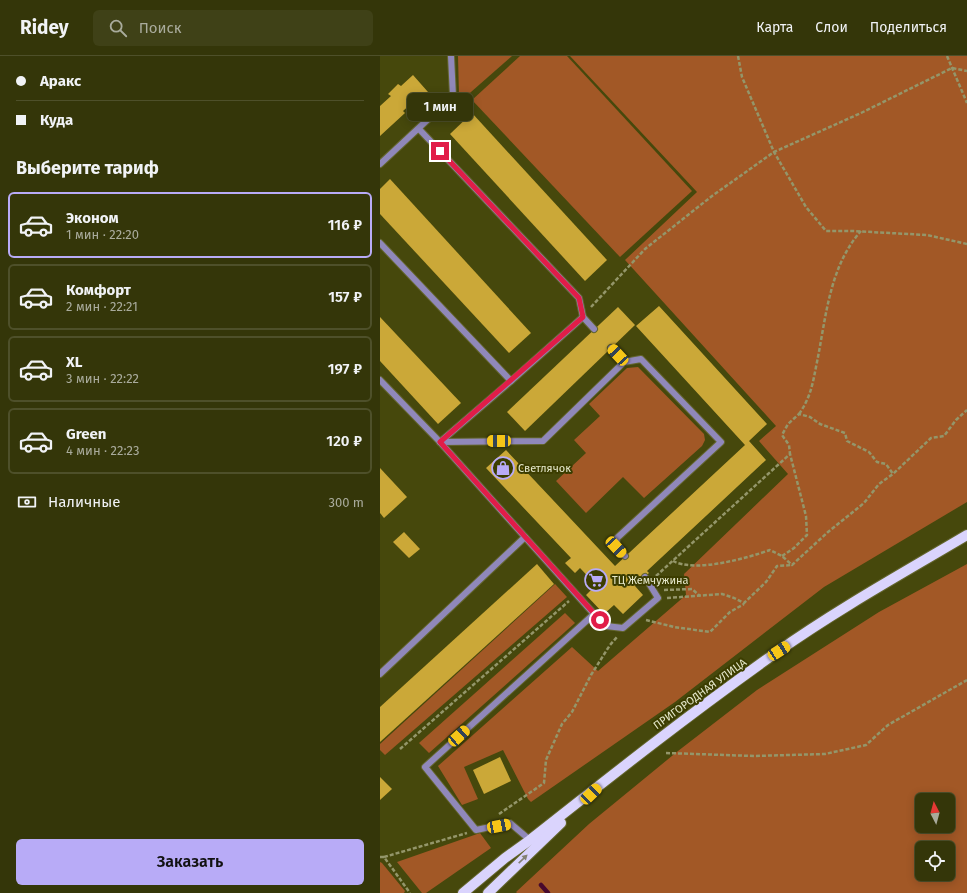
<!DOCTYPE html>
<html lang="ru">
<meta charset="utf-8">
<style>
body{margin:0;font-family:"Fira Sans",sans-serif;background:#3f4117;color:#f1f3f6;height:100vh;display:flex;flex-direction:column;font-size:15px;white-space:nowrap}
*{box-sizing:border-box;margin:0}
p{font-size:13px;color:#a9ab9c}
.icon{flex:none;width:22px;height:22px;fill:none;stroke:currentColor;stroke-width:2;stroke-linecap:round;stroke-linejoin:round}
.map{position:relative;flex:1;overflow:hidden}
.panel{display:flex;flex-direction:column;background:#343609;width:380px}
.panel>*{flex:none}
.top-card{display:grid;align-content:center;height:88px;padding:0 16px;background:#343609}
.needle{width:26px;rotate:354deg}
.fabs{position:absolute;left:535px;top:737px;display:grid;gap:8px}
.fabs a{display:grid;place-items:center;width:40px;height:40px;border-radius:6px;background:#343609;box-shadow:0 2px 10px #0003,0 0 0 1px #4e502a;font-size:20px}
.end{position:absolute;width:18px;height:18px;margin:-9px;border:5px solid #e11d48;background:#fff;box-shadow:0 0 0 2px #fff}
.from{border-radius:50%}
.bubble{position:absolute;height:28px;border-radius:6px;background:#343609;box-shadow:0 2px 10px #0003,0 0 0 1px #4e502a;font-size:13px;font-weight:600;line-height:28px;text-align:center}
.car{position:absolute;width:12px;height:24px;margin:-12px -6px;border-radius:5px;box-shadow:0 0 3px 1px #0007;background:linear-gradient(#f5c518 24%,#345 0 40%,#f5c518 0 76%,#345 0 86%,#f5c518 0)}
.top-card b{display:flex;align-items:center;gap:14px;height:38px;font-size:15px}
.top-card b+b{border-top:1px solid #4e502a}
.top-card i{width:10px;height:10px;background:#f1f3f6}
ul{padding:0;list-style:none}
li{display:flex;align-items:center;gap:12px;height:66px;margin:0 8px 6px;padding:0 8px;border:2px solid #4e502a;border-radius:6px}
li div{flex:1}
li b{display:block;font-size:15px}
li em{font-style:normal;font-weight:600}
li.on{border-color:#b8abf7}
li>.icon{width:36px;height:36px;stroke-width:1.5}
h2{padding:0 16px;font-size:18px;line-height:48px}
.pay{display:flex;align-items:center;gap:10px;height:44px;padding:0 16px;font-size:15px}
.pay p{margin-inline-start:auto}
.cta{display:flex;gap:8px;margin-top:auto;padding:8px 16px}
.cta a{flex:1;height:46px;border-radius:6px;background:#b8abf7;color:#111;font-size:16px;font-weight:600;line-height:46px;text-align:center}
header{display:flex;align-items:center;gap:24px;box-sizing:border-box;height:56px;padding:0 20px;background:#343609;border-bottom:1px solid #4e502a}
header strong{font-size:19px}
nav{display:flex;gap:22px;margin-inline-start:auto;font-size:14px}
.search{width:280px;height:36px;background:#3f4117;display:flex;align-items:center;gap:10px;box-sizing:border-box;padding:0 14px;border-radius:6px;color:#a9ab9c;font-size:15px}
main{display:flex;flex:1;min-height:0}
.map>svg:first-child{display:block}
</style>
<header>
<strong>Ridey</strong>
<div class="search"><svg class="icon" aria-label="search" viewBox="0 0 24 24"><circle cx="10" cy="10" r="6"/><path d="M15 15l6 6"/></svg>Поиск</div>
<nav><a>Карта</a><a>Слои</a><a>Поделиться</a></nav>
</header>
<main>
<section class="panel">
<div class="top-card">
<b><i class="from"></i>Аракс</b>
<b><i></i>Куда</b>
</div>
<h2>Выберите тариф</h2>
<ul>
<li class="on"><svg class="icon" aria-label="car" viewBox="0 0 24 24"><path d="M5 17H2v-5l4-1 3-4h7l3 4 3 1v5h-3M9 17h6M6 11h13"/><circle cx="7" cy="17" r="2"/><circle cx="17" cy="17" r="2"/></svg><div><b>Эконом</b><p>1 мин · 22:20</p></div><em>116 ₽</em></li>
<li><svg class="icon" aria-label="car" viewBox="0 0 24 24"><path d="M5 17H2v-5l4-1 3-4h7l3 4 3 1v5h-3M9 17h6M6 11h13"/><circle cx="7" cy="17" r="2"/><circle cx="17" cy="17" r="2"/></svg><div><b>Комфорт</b><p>2 мин · 22:21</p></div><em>157 ₽</em></li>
<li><svg class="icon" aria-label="car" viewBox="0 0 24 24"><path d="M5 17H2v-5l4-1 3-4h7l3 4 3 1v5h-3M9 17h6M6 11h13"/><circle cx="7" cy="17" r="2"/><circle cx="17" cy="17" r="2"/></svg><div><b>XL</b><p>3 мин · 22:22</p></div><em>197 ₽</em></li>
<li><svg class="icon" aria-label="car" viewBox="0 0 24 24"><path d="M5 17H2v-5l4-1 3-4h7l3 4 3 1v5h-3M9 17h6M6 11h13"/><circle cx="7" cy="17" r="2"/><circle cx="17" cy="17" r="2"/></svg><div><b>Green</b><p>4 мин · 22:23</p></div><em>120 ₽</em></li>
</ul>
<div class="pay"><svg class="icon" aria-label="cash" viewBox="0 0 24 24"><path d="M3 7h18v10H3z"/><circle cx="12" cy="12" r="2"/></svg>Наличные<p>300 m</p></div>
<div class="cta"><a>Заказать</a></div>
</section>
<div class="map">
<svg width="587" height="837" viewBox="0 0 587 837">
<rect width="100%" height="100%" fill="#46480c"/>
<g fill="#a25826" fill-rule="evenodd">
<path d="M 78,0 L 132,0 L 83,43 L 79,39 Z"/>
<path d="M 140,0 L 187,0 L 312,135 L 240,201 L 92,44 Z"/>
<path d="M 190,0 L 587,0 L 587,446 L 444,531 L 295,646 L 151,746 L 148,743 L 123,694 L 84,711 L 98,743 L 82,749 L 58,710 L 192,591 L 218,615 L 306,539 L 304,518 L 408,418 L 379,385 L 396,370 L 245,204 L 317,136 Z"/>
<path d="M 258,311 L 324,378 L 325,384 L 322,390 L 264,442 L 243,421 L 206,457 L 176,425 L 206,397 L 194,384 L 220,360 L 209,348 L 247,312 Z"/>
<path d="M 587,508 L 587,837 L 137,837 L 136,836 L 209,768 L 298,695 L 377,634 L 499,556 ZM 542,744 L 568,744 L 568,770 L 542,770 ZM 542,792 L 568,792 L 568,818 L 542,818 Z"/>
<path d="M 175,528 L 187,541 L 5,699 L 0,694 L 0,688 Z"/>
<path d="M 185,557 L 195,567 L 49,697 L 39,687 Z"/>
<path d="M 100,777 L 111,792 L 46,837 L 42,837 L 17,806 Z"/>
<path d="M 0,806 L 2,807 L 25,835 L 24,837 L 0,837 Z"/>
</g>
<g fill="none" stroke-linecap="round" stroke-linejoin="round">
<path stroke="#48092d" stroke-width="4.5" d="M 161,829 L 168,837"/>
</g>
<g fill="#cba838">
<path d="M 33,19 L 48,36 L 36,47 L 34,45 L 23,55 L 25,57 L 0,80 L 0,50 L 11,40 L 8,38 L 18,28 L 21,30 Z"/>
<path d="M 92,57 L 227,204 L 205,225 L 70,78 Z"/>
<path d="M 10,123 L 151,277 L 129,297 L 0,158 L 0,133 Z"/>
<path d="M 279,250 L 387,368 L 369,385 L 386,404 L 267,515 L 269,517 L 255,530 L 263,539 L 243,558 L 234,549 L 224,558 L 206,539 L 216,529 L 200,512 L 195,517 L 185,507 L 191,502 L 106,412 L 126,394 L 235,510 L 365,389 L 256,270 Z"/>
<path d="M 238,251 L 255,269 L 145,375 L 127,356 Z"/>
<path d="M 0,261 L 81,347 L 58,368 L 0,305 Z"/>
<path d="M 0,412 L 27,441 L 4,462 L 0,457 Z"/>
<path d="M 24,476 L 40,493 L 29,502 L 13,486 Z"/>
<path d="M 157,508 L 174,528 L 0,686 L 0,651 Z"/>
<path d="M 120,701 L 131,725 L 104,738 L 93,714 Z"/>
<path d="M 0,721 L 12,733 L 0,744 Z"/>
</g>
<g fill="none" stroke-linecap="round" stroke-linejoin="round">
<g stroke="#63652e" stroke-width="8">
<g id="service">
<path d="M 39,73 L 199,242 L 203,261"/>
<path d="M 0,108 L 73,40 L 71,0"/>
<path d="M 0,187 L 131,325 L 60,386"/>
<path d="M 231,292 L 244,306"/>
<path d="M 0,324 L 60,386 L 214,558"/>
<path d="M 131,325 L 203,261 L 214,273"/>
<path d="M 60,386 L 163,385 L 244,306 L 261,303 L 341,386 L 237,482 L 236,491 L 245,500"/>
<path d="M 0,618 L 145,481"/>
<path d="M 150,784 L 130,767 L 96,774 L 45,711 L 214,558 L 226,570 L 243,572 L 278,542 L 265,521"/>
</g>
</g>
<g stroke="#63652e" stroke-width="12">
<g id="primary">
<path d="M 83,837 L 125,802 L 150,784 C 231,720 312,656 397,596 C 458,553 523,517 587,479"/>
<path d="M 108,837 L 181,767"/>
</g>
</g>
<g stroke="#94966a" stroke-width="2.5" stroke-dasharray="4 2" stroke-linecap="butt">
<path d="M 358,0 L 362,21 L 394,96 L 426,151 L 446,175 L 472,175 L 547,179 L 587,188"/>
<path d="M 567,0 L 587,47"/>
<path d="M 211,251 L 265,193 L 332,140 L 394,96 L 481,57 L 572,12 L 587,15"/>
<path d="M 419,358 C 431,341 433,326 437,306 C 446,262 449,211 481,175"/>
<path d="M 402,500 L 414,492 L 427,479 L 426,460 L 410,398"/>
<path d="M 293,505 C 316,517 367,502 390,494 L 402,500 L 412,509 L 448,476 L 484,447 L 499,428 L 513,418 L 551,382 L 564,380 L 576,364 L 587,354"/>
<path d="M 276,520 L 410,398 L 409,389 L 402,379 L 408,368 L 419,358 L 430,361 L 440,368 L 465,377 L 467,385 L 489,396 L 497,406 L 506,408 L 513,418"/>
<path d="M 284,534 L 312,533 L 320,540"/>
<path d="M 287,542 L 342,538 L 354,542 L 364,547 L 386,526 L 397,510 L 412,509"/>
<path d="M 266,564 L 294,571 L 330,576 L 350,556 L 364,548"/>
<path d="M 20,693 L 189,545"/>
<path d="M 286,697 L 374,700 L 445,698 L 486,689 L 508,669 L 587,624"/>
<path d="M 119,758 L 164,727 L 166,704 L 182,668 L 192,656 L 211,619 L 230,589 L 237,581"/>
<path d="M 0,801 L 4,801 L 30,837"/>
<path d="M 4,801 L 87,777"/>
</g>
<use href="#service" stroke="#9088ba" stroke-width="6"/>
<use href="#primary" stroke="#dad4fd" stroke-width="10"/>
</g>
<defs><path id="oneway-solid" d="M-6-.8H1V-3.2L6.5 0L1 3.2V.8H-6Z"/></defs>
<use fill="#838172" href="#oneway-solid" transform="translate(143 803) rotate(-44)"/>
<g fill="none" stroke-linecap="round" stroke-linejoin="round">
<path stroke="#e11d48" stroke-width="5" d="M 60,95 L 199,242 L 203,261 L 60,386 L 220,564"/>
</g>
<defs>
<g id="shop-ring" transform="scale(1.15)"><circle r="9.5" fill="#3c3d00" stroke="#b8abf7" stroke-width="1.5"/><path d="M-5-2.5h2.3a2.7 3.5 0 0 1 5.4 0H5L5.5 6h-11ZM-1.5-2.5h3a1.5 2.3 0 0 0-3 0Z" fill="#b8abf7"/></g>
<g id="supermarket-ring" transform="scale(1.15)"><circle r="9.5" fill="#3c3d00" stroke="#b8abf7" stroke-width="1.5"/><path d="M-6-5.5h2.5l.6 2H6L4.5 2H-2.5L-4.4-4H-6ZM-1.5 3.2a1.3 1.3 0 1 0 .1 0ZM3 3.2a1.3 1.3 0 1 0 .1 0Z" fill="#b8abf7"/></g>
</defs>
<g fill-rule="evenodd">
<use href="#shop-ring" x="123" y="412"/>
<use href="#supermarket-ring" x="216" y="524"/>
</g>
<g text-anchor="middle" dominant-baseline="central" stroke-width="4" stroke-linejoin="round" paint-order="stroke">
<g font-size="11" fill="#e6e8cb" stroke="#3c3d00" text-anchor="start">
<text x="138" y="412">Светлячок</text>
<text x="232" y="524">ТЦ Жемчужина</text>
</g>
<g font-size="11" fill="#e6e8cb" stroke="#3c3d00">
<text transform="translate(320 638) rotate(-36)">ПРИГОРОДНАЯ УЛИЦА</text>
</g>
</g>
</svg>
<div class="fabs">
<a><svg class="needle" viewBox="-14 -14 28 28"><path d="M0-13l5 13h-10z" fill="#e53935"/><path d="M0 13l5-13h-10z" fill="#a9ab9c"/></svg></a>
<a><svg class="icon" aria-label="locate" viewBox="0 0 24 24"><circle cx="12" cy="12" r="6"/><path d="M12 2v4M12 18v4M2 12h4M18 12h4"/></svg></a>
</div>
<i class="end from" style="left:220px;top:564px"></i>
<i class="end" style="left:60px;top:95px"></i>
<div class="bubble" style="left:27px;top:37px;width:66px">1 мин</div>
<i class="car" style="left:238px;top:299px;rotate:317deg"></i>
<i class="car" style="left:119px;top:385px;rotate:270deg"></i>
<i class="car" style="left:236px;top:491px;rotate:137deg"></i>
<i class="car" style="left:399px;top:595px;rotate:57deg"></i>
<i class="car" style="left:79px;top:680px;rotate:48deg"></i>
<i class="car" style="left:211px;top:738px;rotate:46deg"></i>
<i class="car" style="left:119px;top:770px;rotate:79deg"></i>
</div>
</main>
